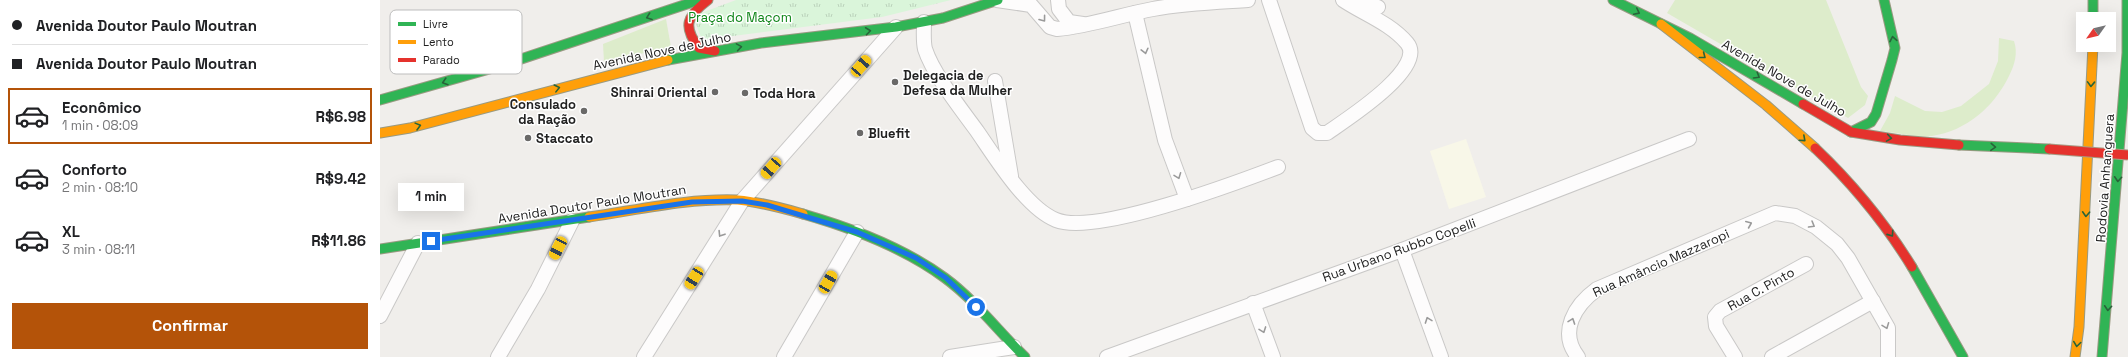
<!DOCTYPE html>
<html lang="pt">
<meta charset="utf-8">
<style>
body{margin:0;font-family:"Space Grotesk",sans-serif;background:#f2f2f2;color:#202124;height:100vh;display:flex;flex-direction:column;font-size:15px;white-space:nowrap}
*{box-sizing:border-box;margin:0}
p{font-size:13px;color:#757577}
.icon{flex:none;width:22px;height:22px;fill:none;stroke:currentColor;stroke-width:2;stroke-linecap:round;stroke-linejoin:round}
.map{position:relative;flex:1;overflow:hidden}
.panel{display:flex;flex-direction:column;background:#fff;width:380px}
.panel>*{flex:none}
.banner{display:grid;align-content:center;height:88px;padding:0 12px;background:#fff}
.needle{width:26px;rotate:236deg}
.tools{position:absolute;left:1696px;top:12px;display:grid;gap:8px}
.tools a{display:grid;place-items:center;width:40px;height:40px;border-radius:0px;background:#fff;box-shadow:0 4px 16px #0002;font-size:20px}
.end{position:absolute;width:18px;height:18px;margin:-9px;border:5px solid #1a73e8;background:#fff;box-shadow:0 0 0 2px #fff}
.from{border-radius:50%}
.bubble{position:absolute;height:28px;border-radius:0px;background:#fff;box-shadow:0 4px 16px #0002;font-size:13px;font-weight:700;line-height:28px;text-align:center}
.car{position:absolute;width:12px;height:24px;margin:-12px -6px;border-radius:5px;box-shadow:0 0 3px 1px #0007;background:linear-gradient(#f5c518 24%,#345 0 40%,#f5c518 0 76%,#345 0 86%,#f5c518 0)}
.banner b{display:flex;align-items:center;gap:14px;height:38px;font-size:15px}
.banner b+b{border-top:1px solid #e0e0e0}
.banner i{width:10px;height:10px;background:#202124}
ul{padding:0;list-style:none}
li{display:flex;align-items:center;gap:12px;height:56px;margin:0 8px 6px;padding:0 4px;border:2px solid transparent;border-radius:0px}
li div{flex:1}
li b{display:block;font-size:15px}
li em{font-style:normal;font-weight:700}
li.active{border-color:#b45309}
li>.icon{width:36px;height:36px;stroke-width:1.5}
.cta{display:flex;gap:8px;margin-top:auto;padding:8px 12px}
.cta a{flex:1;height:46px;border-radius:0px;background:#b45309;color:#fff;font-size:16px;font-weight:700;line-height:46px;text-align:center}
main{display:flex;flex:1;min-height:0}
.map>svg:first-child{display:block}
</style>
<main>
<section class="panel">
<div class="banner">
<b><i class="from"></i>Avenida Doutor Paulo Moutran</b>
<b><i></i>Avenida Doutor Paulo Moutran</b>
</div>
<ul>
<li class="active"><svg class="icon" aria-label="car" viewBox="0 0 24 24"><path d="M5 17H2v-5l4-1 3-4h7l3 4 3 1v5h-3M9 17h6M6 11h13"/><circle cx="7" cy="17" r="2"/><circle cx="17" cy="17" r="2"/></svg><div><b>Econômico</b><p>1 min · 08:09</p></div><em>R$6.98</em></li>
<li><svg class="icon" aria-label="car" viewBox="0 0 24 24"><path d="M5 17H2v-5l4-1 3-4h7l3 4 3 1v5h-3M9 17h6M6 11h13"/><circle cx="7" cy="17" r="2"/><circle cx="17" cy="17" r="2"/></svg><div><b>Conforto</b><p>2 min · 08:10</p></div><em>R$9.42</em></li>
<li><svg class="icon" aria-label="car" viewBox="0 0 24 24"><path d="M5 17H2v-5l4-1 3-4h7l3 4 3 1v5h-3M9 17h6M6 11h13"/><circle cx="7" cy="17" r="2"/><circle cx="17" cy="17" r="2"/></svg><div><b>XL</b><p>3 min · 08:11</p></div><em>R$11.86</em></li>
</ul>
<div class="cta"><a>Confirmar</a></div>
</section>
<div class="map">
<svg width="1748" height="357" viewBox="0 0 1748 357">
<defs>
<pattern id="park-tufts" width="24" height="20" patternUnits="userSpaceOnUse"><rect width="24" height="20" fill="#daf5da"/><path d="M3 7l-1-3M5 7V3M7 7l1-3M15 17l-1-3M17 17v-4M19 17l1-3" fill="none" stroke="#bbd2bb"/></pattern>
</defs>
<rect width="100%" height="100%" fill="#f0eeeb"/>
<path fill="#f8f7e8" d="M 1086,139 L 1106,197 L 1069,209 L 1050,151 Z"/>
<g fill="#ddeccb">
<path d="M 1295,0 L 1446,0 L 1481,87 L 1488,96 L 1485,105 L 1468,118 L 1287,13 Z"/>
<path d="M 286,19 L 291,47 L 224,62 L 223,44 Z"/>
<path d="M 1619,38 L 1634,41 C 1638,53 1635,64 1629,76 C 1614,107 1586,131 1552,136 C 1538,138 1514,132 1500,131 L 1510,113 L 1515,96 L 1545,111 L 1562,112 L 1581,106 L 1609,84 L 1618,61 Z"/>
</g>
<path fill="url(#park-tufts)" d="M 356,0 L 571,0 L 502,17 L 322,40 L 313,16 Z"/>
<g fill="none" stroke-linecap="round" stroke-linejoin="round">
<g stroke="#c9c8c7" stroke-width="16">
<g id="street">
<path d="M 617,0 L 651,5 L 670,27 L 677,29 C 710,26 741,15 773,9 C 804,3 836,2 868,0"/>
<path d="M 678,0 L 679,9 L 689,22 L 703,24"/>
<path d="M 889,0 L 932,128 L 938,133 L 947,133 C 964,121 1048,68 1027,43 C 1010,23 984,14 963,0"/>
<path d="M 973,1 L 998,7"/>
<path d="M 755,13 L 785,140 L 807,199"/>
<path d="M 544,22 C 544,30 543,41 545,49 C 553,74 581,109 597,131 C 615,157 646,208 676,220 C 715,236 856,183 898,167"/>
<path d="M 615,81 L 631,176"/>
<path d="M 1022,250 L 1061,357"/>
<path d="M 873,303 L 893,357"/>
<path d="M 0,316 L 38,243"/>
<path d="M 118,357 L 158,289 L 192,221"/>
<path d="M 264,357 L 362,201 L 516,27"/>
<path d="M 404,357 L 477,232"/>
<path d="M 570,357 L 634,347"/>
<path d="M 727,357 L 1022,250 L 1309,139"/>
<path d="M 1198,357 C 1178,332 1195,305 1217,289 L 1395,213 L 1415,216 L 1436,227 L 1457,244 L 1468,258 L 1508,328 L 1508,357"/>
<path d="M 1355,357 L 1336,326 L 1335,317 L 1340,311 L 1426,264"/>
<path d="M 1392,357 L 1493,301"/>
</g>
</g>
<g stroke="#999a82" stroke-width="11">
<g id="fast">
<path d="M 1233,0 L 1310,38 L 1423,104"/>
<path d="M 1713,0 L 1713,19"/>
<path d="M 288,60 L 381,43 L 516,27 L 563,18 L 618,0"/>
<path d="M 0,100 L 120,66 L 319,0"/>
<path d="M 1471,132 L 1491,122 L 1496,114 L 1512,60 L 1515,48 L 1504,0"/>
<path d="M 1579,145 L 1669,149"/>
<path d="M 423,214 C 472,228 523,247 565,278 C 595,300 618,331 645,357"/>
<path d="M 0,249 L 209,217"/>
<path d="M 1532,267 L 1583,357"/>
<path d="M 1722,357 L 1747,53 L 1747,0"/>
</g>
</g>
<g stroke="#999a82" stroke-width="11">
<g id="slow">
<path d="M 1281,24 L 1386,105 L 1435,148"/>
<path d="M 0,133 L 30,128 L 288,60"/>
<path d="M 209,217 C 258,210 308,198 358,200 C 380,202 402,208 423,214"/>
<path d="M 1695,357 L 1699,327 L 1713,45"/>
</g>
</g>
<g stroke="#999a82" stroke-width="11">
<g id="jam">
<path d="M 328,0 C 307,16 302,26 319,48 L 335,51"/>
<path d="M 1423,104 L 1471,132 L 1520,140 L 1579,145"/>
<path d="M 1435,148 C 1473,184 1505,223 1532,267"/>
</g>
</g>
<use href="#street" stroke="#fdfcfc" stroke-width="14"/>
<use href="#fast" stroke="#30b455" stroke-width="9"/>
<use href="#slow" stroke="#ff9f0a" stroke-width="9"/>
<use href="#jam" stroke="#e5322d" stroke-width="9"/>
<g stroke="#a79c86" stroke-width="11" stroke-linecap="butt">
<path id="jam-bridge" d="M 1669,149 L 1748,155"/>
</g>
<use href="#jam-bridge" stroke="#e5322d" stroke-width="9"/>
</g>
<defs><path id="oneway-chevron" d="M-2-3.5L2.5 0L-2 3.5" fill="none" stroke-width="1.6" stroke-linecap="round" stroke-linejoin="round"/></defs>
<g stroke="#286439">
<use href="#oneway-chevron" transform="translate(1257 12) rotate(26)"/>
<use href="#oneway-chevron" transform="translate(269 17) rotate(160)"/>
<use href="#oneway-chevron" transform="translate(488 31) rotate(-7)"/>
<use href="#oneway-chevron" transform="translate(1513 39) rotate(-101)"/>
<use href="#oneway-chevron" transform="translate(359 47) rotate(-9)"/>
<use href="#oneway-chevron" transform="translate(1323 56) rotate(38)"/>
<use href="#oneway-chevron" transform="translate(1377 76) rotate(31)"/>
<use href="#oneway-chevron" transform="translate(65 82) rotate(163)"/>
<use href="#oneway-chevron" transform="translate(1711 84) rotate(92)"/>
<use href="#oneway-chevron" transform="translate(177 88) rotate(-14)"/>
<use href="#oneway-chevron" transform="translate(38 126) rotate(-15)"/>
<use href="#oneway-chevron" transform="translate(1509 138) rotate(9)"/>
<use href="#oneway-chevron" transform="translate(1423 139) rotate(42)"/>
<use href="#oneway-chevron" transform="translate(1613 147) rotate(3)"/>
<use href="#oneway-chevron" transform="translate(1738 179) rotate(94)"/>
<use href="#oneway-chevron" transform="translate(1706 214) rotate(93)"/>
<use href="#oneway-chevron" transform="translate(1511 234) rotate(55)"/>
<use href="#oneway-chevron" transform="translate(1728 308) rotate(94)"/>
<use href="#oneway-chevron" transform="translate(1697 344) rotate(98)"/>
</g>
<g stroke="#9a9a9a">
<use href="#oneway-chevron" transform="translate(663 19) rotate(53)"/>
<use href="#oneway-chevron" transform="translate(765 51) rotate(76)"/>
<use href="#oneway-chevron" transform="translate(798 176) rotate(69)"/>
<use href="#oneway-chevron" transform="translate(1369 224) rotate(-23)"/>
<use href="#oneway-chevron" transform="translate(1432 225) rotate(30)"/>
<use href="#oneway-chevron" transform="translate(341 234) rotate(122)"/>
<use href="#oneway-chevron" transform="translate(1048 320) rotate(-110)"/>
<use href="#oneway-chevron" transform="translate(1192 321) rotate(-70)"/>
<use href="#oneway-chevron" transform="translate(1506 326) rotate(69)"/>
<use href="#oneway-chevron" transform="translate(883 330) rotate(70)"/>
</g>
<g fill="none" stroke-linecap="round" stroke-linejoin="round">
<path stroke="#1a73e8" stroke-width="5" d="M 51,241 L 312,202 L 362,201 L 387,205 L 477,232 L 536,258 L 566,278 L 596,307"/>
</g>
<g fill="#6a6968" stroke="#fff" stroke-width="1.5">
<circle cx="515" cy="82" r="4"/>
<circle cx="335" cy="92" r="4"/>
<circle cx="365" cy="93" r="4"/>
<circle cx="204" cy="111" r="4"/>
<circle cx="480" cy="133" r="4"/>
<circle cx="148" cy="138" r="4"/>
</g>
<g text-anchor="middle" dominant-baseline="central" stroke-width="3" stroke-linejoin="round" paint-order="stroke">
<g font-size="13" fill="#0c8416" stroke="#fff">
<text x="360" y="17">Praça do Maçom</text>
</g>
<g font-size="13" fill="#222" stroke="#fff">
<text transform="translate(282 51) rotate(-12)">Avenida Nove de Julho</text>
<text transform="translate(1404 78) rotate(30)">Avenida Nove de Julho</text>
<text transform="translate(1725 178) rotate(-86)">Rodovia Anhanguera</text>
<text transform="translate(212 204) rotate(-9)">Avenida Doutor Paulo Moutran</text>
<text transform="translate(1019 250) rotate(-20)">Rua Urbano Rubbo Copelli</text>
<text transform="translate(1281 263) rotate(-24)">Rua Amâncio Mazzaropi</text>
<text transform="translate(1381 289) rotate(-29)">Rua C. Pinto</text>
</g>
<g font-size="13" font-weight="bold" fill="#222" stroke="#fff" text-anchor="start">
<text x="523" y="75">Delegacia de<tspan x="523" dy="15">Defesa da Mulher</tspan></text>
<text x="327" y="92" text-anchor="end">Shinrai Oriental</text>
<text x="373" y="93">Toda Hora</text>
<text x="196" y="104" text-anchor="end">Consulado<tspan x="196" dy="15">da Ração</tspan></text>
<text x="488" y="133">Bluefit</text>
<text x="156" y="138">Staccato</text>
</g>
</g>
<rect x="10" y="10" width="132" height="64" rx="6" fill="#fff" stroke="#bdbdbd" stroke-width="1"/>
<rect x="18" y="22" width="18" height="4" fill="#30b455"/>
<rect x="18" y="40" width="18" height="4" fill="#ff9f0a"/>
<rect x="18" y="58" width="18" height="4" fill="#e5322d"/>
<g font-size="11" fill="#222">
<text x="43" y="28">Livre</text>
<text x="43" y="46">Lento</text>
<text x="43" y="64">Parado</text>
</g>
</svg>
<div class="tools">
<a><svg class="needle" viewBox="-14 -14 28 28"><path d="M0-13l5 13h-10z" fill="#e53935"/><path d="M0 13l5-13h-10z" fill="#757577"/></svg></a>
</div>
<i class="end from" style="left:596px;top:307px"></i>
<i class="end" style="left:51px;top:241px"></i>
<div class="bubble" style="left:18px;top:183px;width:66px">1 min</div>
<i class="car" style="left:481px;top:66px;rotate:41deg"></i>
<i class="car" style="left:391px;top:168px;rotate:221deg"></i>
<i class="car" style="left:178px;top:248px;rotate:207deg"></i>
<i class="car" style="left:314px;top:278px;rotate:212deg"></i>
<i class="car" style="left:448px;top:282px;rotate:30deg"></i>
</div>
</main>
